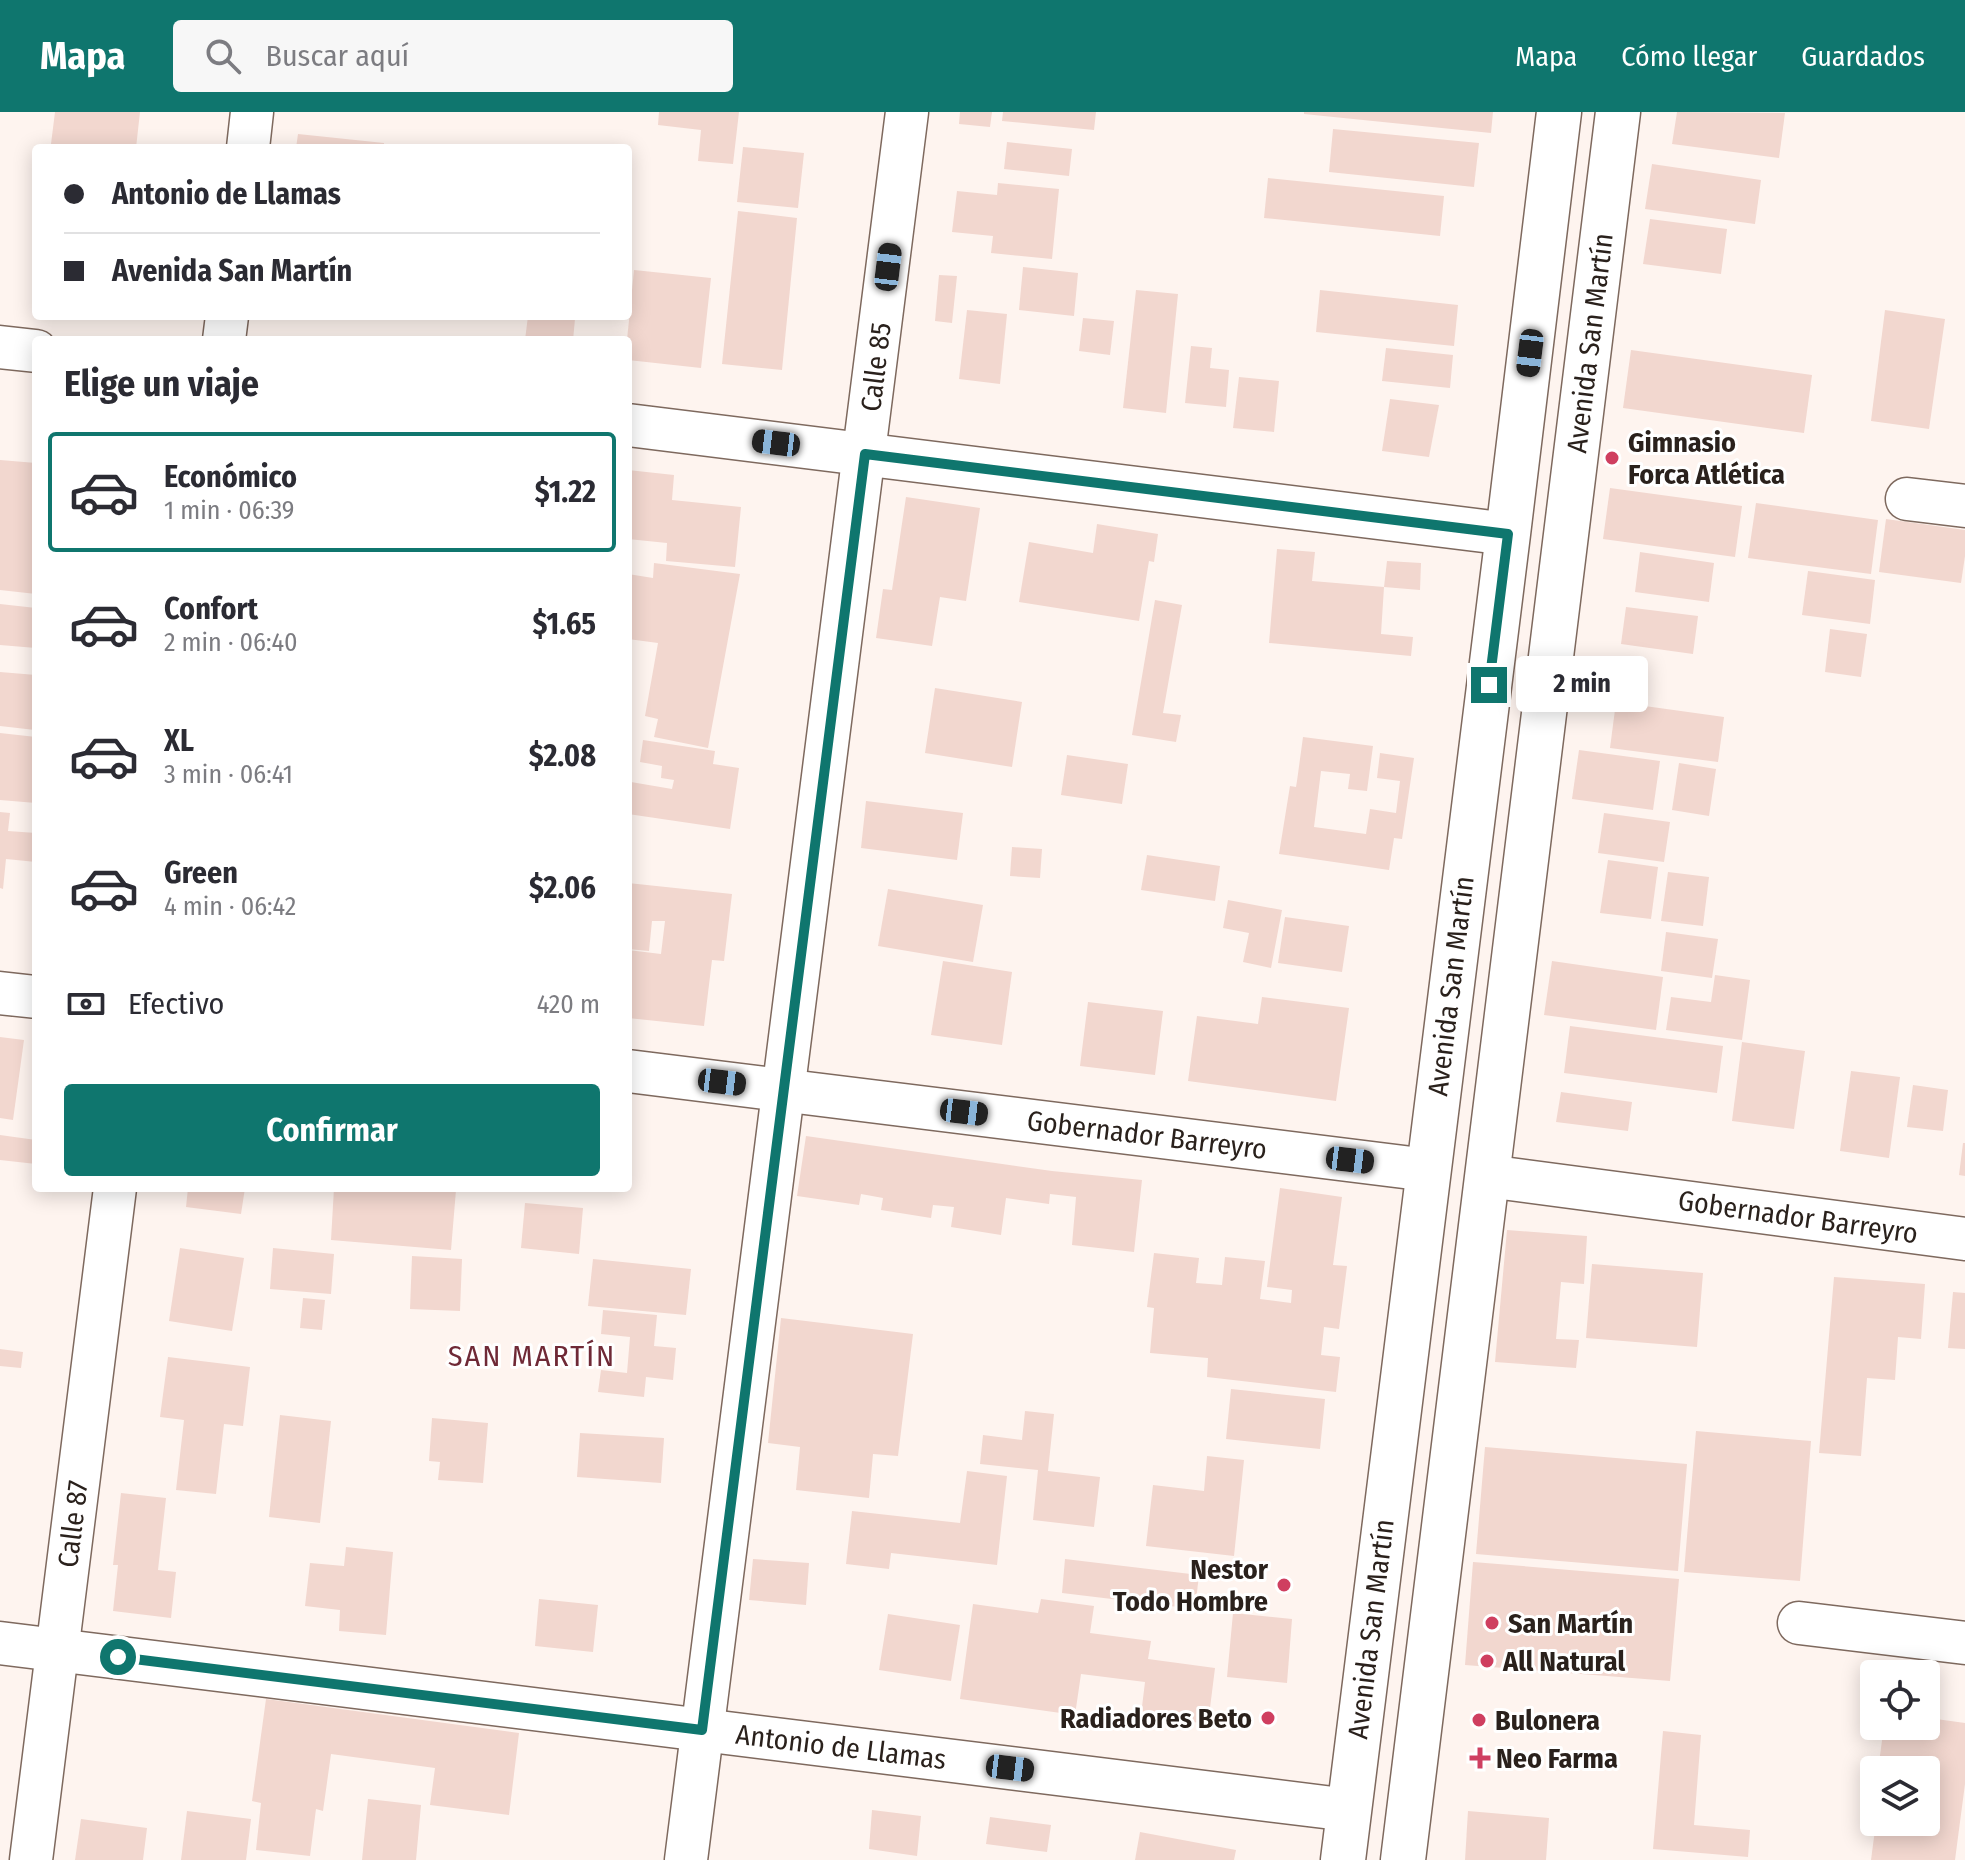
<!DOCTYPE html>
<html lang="es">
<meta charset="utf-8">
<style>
body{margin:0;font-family:"Fira Sans Condensed",sans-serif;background:#f7f7f7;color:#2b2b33;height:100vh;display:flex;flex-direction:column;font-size:30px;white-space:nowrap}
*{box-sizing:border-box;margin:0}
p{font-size:26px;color:#7c7c81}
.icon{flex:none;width:44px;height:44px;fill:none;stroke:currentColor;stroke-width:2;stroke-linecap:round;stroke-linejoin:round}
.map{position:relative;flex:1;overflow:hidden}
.details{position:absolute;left:32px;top:224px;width:600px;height:856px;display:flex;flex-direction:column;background:#fff;border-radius:8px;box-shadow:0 4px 20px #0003}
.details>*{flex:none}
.guide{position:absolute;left:32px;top:32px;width:600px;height:176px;border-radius:8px;box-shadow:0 4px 20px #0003;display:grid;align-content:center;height:176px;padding:0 32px;background:#fff}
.fabs{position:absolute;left:1860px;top:1548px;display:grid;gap:16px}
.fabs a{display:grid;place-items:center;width:80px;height:80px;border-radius:8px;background:#fff;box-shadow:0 4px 20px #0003;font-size:40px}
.end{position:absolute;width:36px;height:36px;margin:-18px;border:10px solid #0f766e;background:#fff;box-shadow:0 0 0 4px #fff}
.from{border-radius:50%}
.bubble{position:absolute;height:56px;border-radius:8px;background:#fff;box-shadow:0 4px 20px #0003;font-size:26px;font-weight:700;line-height:56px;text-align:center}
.car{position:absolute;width:24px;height:48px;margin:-24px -12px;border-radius:10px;box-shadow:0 0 6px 2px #0007;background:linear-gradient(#222 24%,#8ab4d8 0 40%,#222 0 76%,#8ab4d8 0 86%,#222 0)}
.guide b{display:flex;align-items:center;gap:28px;height:76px;font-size:30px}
.guide b+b{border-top:2px solid #e1e1e2}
.guide i{width:20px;height:20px;background:#2b2b33}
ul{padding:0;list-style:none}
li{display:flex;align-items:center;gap:24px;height:120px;margin:0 16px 12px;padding:0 16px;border:4px solid transparent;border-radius:8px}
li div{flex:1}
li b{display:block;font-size:30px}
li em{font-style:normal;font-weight:700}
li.on{border-color:#0f766e}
li>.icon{width:72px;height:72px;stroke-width:1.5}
h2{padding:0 32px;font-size:36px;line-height:96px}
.pay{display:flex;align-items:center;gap:20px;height:88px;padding:0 32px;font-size:30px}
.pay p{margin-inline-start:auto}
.button{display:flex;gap:16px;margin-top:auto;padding:16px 32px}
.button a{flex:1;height:92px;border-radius:8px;background:#0f766e;color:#fff;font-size:32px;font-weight:700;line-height:92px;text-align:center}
header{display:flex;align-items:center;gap:48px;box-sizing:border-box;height:112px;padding:0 40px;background:#0f766e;color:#fff}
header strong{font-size:38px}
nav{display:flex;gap:44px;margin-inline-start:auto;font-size:28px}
.search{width:560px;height:72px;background:#f7f7f7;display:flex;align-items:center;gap:20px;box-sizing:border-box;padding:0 28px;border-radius:8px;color:#7c7c81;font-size:30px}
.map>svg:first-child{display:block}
</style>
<header>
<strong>Mapa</strong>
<div class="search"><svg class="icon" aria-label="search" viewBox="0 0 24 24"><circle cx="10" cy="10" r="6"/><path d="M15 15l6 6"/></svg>Buscar aquí</div>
<nav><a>Mapa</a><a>Cómo llegar</a><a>Guardados</a></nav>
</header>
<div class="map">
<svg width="1965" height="1748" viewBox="0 0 1965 1748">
<rect width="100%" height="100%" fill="#fef4ef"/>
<g fill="#f2d7cf">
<path d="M 55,0 L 140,0 L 136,36 L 88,36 L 51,32 Z"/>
<path d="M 659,0 L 739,0 L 733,52 L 698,49 L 701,18 L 658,13 Z"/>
<path d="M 960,0 L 992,0 L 990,15 L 959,12 Z"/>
<path d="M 1003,0 L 1096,0 L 1094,18 L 1002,9 Z"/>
<path d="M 1304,0 L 1493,0 L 1491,21 L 1304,2 Z"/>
<path d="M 1677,0 L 1785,1 L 1779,46 L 1672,32 Z"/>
<path d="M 1333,17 L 1479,31 L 1474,75 L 1329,60 Z"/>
<path d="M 298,22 L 384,31 L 384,36 L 296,36 Z"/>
<path d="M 1007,30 L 1072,37 L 1069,64 L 1004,57 Z"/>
<path d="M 743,35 L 804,41 L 798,96 L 737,90 Z"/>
<path d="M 1652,52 L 1761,68 L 1755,112 L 1645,97 Z"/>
<path d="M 1268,66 L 1444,84 L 1440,124 L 1264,106 Z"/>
<path d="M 998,71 L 1059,77 L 1052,147 L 991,141 L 993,124 L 952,120 L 957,79 L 997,83 Z"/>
<path d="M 738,99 L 797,106 L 782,258 L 722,252 Z"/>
<path d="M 1650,107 L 1727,117 L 1721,162 L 1643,152 Z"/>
<path d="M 1023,155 L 1078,161 L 1074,204 L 1019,198 Z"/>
<path d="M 634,158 L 711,166 L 701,256 L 628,248 L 627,228 Z"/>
<path d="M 939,163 L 957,164 L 952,211 L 935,209 Z"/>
<path d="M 1136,178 L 1178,182 L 1166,301 L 1123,296 Z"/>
<path d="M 1320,178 L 1458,193 L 1454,234 L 1316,220 Z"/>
<path d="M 967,198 L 1007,202 L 1000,272 L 959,267 Z"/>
<path d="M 1885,198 L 1945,207 L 1929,317 L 1871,309 Z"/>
<path d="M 528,204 L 575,207 L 573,228 L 525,228 Z"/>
<path d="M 1083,206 L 1114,209 L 1110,243 L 1079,239 Z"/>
<path d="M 1191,234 L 1212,236 L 1210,256 L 1229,258 L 1226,295 L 1185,291 Z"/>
<path d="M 1386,236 L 1453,243 L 1450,276 L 1382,269 Z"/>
<path d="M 1631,238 L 1812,263 L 1804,321 L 1623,296 Z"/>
<path d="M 1239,265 L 1279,269 L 1274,320 L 1233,316 Z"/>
<path d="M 1390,287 L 1439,293 L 1429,345 L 1382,339 Z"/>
<path d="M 0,348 L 36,351 L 36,482 L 0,478 Z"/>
<path d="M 628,358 L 674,363 L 672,388 L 741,395 L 735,455 L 666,449 L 667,431 L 628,427 Z"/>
<path d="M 1610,376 L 1742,394 L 1735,445 L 1603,427 Z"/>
<path d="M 906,385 L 980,396 L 966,489 L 940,485 L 932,534 L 876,526 L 883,477 L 892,478 Z"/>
<path d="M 1756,391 L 1878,408 L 1871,462 L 1748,446 Z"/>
<path d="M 1886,407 L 1965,418 L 1965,444 L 1961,471 L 1879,460 Z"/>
<path d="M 1097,412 L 1158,422 L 1154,450 L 1149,449 L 1139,509 L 1019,490 L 1029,430 L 1093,441 Z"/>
<path d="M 1277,437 L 1315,440 L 1312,469 L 1384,475 L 1381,522 L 1413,525 L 1411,544 L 1269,531 Z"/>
<path d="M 1640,440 L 1714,451 L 1709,490 L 1635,480 Z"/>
<path d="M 1387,449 L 1421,451 L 1420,478 L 1384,475 Z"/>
<path d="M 654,451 L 740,462 L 708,636 L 654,625 L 658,607 L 645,604 L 658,531 L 628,527 L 628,462 L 653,466 Z"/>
<path d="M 1808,459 L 1875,468 L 1870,512 L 1802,503 Z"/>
<path d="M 1155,488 L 1182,493 L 1163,601 L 1181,603 L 1176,630 L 1132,623 Z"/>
<path d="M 0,492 L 36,496 L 36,536 L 0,533 Z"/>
<path d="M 1626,495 L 1698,504 L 1693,542 L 1621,532 Z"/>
<path d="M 1830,517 L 1867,522 L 1861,565 L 1825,560 Z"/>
<path d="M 0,560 L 36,563 L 35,618 L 0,614 Z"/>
<path d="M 935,576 L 1022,590 L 1012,655 L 925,641 Z"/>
<path d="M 1616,590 L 1724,605 L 1718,650 L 1610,636 Z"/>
<path d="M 0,621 L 36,625 L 36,691 L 0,688 Z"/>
<path d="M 1303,625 L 1373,634 L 1367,679 L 1348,677 L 1350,662 L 1321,659 L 1314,715 L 1366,722 L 1370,697 L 1396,701 L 1400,669 L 1377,666 L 1380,641 L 1414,646 L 1402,727 L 1394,726 L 1389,758 L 1279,742 L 1290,674 L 1296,675 L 1297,669 Z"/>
<path d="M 643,628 L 715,639 L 713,652 L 739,656 L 730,717 L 628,702 L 631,670 L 672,677 L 674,668 L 661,666 L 662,654 L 640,650 Z"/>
<path d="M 1579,638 L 1660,649 L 1653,698 L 1572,687 Z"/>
<path d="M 1067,643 L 1128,652 L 1122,692 L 1061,683 Z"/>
<path d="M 1679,651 L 1716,657 L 1709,704 L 1672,698 Z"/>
<path d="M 866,689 L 963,701 L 957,748 L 861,736 Z"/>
<path d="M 0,700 L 10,701 L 8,719 L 36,721 L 36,750 L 6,747 L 3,777 L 0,776 Z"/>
<path d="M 1604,701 L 1670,710 L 1664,750 L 1598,741 Z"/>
<path d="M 1012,735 L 1042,737 L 1040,766 L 1010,764 Z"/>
<path d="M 1147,743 L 1220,754 L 1215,789 L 1141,778 Z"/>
<path d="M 1608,748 L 1658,755 L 1651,807 L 1600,801 Z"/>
<path d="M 1668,760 L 1709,765 L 1703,814 L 1661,809 Z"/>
<path d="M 628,771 L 732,782 L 724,849 L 712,848 L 704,914 L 628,906 L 628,838 L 661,842 L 665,809 L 652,809 L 649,839 L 628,837 Z"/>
<path d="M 888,777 L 983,793 L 973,850 L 878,834 Z"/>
<path d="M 1228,788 L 1282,798 L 1271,856 L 1243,850 L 1249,821 L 1223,816 Z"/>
<path d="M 1285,805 L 1349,814 L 1342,860 L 1278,851 Z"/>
<path d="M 1666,820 L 1718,827 L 1712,866 L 1661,859 Z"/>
<path d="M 943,849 L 1012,860 L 1002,933 L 931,923 Z"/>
<path d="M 1552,849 L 1663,865 L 1656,918 L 1544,903 Z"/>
<path d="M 1715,863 L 1750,868 L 1742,928 L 1666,918 L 1671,885 L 1711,890 Z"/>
<path d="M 1262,885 L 1349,896 L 1336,989 L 1188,969 L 1197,904 L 1258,912 Z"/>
<path d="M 1088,890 L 1163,899 L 1155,963 L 1080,954 Z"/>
<path d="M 1570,914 L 1723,934 L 1717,981 L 1564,961 Z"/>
<path d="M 0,925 L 24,928 L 13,1008 L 0,1006 Z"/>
<path d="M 1742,930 L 1805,939 L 1794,1017 L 1732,1009 Z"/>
<path d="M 1851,959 L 1900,965 L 1889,1046 L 1840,1039 Z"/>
<path d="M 1913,973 L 1948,978 L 1943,1019 L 1907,1015 Z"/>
<path d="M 1561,980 L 1632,990 L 1628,1019 L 1556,1010 Z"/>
<path d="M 0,1023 L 36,1028 L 36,1052 L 0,1048 Z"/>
<path d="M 806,1024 L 1052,1059 L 1142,1068 L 1134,1140 L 1072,1133 L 1076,1085 L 1050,1082 L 1049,1092 L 1006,1086 L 1001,1123 L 951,1115 L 954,1095 L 933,1093 L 931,1106 L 881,1098 L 883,1086 L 861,1082 L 859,1093 L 797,1084 Z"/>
<path d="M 1963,1031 L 1965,1031 L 1965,1064 L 1959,1063 Z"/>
<path d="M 188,1076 L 245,1076 L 241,1102 L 186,1095 Z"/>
<path d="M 334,1076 L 429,1076 L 456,1078 L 451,1138 L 331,1128 Z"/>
<path d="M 1280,1076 L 1342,1085 L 1333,1153 L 1347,1154 L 1339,1217 L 1324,1215 L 1321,1243 L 1340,1245 L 1336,1280 L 1207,1265 L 1208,1246 L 1150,1241 L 1154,1196 L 1147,1195 L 1154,1141 L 1199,1146 L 1196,1171 L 1222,1173 L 1225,1145 L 1265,1149 L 1260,1187 L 1291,1191 L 1292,1178 L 1267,1175 Z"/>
<path d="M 525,1091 L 583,1096 L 579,1142 L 521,1136 Z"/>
<path d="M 1507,1118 L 1587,1124 L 1584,1172 L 1561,1170 L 1556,1227 L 1579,1228 L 1576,1256 L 1495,1250 Z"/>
<path d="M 180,1136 L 244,1146 L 232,1219 L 169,1209 Z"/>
<path d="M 273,1136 L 334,1142 L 331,1182 L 270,1177 Z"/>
<path d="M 412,1144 L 462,1147 L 460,1199 L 410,1197 Z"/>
<path d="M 593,1147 L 691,1157 L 686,1203 L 588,1194 Z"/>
<path d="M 1592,1152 L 1703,1161 L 1697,1235 L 1586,1226 Z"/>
<path d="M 1834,1165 L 1925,1172 L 1921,1227 L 1898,1225 L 1895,1268 L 1867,1266 L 1861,1344 L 1819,1341 Z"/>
<path d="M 1953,1180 L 1965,1181 L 1965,1237 L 1948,1236 Z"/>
<path d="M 303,1186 L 325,1188 L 322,1218 L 300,1216 Z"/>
<path d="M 603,1198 L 657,1203 L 654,1234 L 676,1236 L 673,1268 L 646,1265 L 644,1285 L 598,1280 L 601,1258 L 627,1261 L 630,1225 L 601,1222 Z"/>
<path d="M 781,1206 L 913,1222 L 898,1344 L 873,1342 L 869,1386 L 796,1378 L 800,1335 L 768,1331 Z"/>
<path d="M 0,1237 L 23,1240 L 21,1256 L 0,1254 Z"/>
<path d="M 168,1245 L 250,1255 L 243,1314 L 224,1312 L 216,1382 L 176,1378 L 184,1308 L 160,1305 Z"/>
<path d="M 1231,1277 L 1325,1287 L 1320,1337 L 1226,1327 Z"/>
<path d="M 1025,1299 L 1054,1302 L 1048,1359 L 1100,1365 L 1094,1415 L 1033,1408 L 1038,1358 L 980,1352 L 983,1323 L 1022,1328 Z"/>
<path d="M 280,1303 L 331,1309 L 320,1411 L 269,1405 Z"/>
<path d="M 432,1306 L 488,1311 L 483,1371 L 438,1368 L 440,1350 L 429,1349 Z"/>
<path d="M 1696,1319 L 1811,1329 L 1800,1469 L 1684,1460 Z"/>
<path d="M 580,1321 L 664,1326 L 661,1371 L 577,1365 Z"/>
<path d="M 1485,1335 L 1687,1352 L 1678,1459 L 1476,1442 Z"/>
<path d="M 1207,1344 L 1244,1348 L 1234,1444 L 1146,1434 L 1153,1373 L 1204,1379 Z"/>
<path d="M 967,1359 L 1007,1364 L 997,1453 L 891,1441 L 889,1457 L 846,1452 L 852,1399 L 960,1411 Z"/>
<path d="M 121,1381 L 166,1386 L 158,1458 L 176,1460 L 171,1506 L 113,1499 L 118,1453 L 113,1453 Z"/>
<path d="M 346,1435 L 393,1440 L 386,1523 L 339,1519 L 340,1498 L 305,1494 L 310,1451 L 344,1454 Z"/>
<path d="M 753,1447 L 809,1451 L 806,1493 L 749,1488 Z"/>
<path d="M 1065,1447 L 1199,1463 L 1195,1497 L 1062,1481 Z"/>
<path d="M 1473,1450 L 1679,1467 L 1670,1569 L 1465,1553 Z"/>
<path d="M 539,1487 L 598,1493 L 593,1540 L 535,1534 Z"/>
<path d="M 1041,1487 L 1094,1494 L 1090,1521 L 1151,1529 L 1148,1547 L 1215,1556 L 1208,1612 L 1141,1603 L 1145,1570 L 1081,1562 L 1075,1603 L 960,1587 L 973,1492 L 1038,1501 Z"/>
<path d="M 1233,1501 L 1292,1507 L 1287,1571 L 1227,1565 Z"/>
<path d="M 888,1502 L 960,1513 L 951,1569 L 879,1558 Z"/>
<path d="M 1926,1578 L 1933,1579 L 1929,1606 L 1965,1611 L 1965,1672 L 1955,1748 L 1871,1748 L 1876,1710 L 1926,1710 L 1926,1658 L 1878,1658 L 1884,1614 L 1926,1614 Z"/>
<path d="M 266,1587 L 519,1621 L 509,1703 L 430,1693 L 435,1656 L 331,1642 L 323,1699 L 316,1697 L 310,1744 L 256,1738 L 261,1691 L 252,1689 Z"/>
<path d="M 1663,1619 L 1701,1623 L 1694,1713 L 1750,1718 L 1748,1745 L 1653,1737 Z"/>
<path d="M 368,1687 L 421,1693 L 416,1748 L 362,1748 Z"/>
<path d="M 872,1698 L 921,1704 L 917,1744 L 869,1737 Z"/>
<path d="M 187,1699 L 251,1707 L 246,1748 L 181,1748 Z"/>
<path d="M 1468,1699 L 1549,1706 L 1546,1748 L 1465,1748 Z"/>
<path d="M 990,1705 L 1051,1713 L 1047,1740 L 986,1732 Z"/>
<path d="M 81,1707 L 147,1716 L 143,1748 L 75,1748 Z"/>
<path d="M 1140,1720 L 1236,1738 L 1234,1748 L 1135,1748 Z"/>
</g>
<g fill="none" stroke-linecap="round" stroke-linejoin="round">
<g stroke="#7e695e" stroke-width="45">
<g id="street">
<path d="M 248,36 L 252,0"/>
<path d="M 224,228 L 227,204"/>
<path d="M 0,235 L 36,239"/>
<path d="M 628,313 L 1508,422"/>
<path d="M 1907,387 L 1965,394"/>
<path d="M 0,881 L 36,885"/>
<path d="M 628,959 L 1428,1058"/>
<path d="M 1487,1064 L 1965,1127"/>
<path d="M 1799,1511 L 1965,1531"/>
<path d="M 0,1531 L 1349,1698"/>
<path d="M 31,1748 L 115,1076"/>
<path d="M 686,1748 L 907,0"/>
</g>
</g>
<g stroke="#7e695e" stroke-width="47">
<g id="primary">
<path d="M 1343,1748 L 1508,422 L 1559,0"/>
<path d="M 1403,1748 L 1618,0"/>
</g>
</g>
<use href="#street" stroke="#fff" stroke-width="42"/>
<use href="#primary" stroke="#fff" stroke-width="44"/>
</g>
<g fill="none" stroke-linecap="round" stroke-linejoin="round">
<path stroke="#0f766e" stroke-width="10" d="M 118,1545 L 702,1618 L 865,342 L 1508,422 L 1489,573"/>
</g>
<g fill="#cf3f60" stroke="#fff" stroke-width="3">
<circle cx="1612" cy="346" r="8"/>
<circle cx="1284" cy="1473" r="8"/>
<circle cx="1492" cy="1511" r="8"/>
<circle cx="1487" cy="1549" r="8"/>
<circle cx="1268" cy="1606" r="8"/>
<circle cx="1479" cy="1608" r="8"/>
<path d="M1476 1634h8v8h8v8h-8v8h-8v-8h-8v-8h8z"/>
</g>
<g text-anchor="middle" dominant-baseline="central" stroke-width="6" stroke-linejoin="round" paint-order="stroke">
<g font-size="28" fill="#2a211c" stroke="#fff">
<text transform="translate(1590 231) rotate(-83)">Avenida San Martín</text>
<text transform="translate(876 255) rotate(-83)">Calle 85</text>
<text transform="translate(1451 874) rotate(-83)">Avenida San Martín</text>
<text transform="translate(1147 1023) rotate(7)">Gobernador Barreyro</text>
<text transform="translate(1798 1105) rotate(8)">Gobernador Barreyro</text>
<text transform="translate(73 1412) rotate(-83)">Calle 87</text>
<text transform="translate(1371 1517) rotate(-83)">Avenida San Martín</text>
<text transform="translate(841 1635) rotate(7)">Antonio de Llamas</text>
</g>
<g font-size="28" font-weight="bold" fill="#2a211c" stroke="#fff" text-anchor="start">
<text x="1628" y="330">Gimnasio<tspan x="1628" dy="32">Forca Atlética</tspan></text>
<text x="1268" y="1457" text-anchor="end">Nestor<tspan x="1268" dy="32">Todo Hombre</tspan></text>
<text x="1508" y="1511">San Martín</text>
<text x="1503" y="1549">All Natural</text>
<text x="1252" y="1606" text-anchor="end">Radiadores Beto</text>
<text x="1495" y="1608">Bulonera</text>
<text x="1496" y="1646">Neo Farma</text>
</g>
<g font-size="30" letter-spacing="2" fill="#6f2936" stroke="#fff">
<text x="532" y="1244">SAN MARTÍN</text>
</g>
</g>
</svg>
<div class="fabs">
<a><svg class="icon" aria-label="locate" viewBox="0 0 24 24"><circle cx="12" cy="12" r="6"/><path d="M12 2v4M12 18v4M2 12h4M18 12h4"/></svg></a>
<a><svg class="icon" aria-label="layers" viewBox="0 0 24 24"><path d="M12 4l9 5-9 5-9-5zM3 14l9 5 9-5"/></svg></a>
</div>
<i class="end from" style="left:118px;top:1545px"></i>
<i class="end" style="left:1489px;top:573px"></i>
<div class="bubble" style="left:1516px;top:544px;width:132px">2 min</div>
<i class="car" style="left:888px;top:155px;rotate:7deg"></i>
<i class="car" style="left:1530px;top:241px;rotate:187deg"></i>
<i class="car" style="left:776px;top:331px;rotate:277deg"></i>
<i class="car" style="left:722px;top:970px;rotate:97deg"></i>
<i class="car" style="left:964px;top:1000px;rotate:97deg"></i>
<i class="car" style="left:1350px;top:1048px;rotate:97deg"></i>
<i class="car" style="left:1010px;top:1656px;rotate:97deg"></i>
<div class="guide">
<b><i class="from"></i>Antonio de Llamas</b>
<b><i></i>Avenida San Martín</b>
</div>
<section class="details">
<h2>Elige un viaje</h2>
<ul>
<li class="on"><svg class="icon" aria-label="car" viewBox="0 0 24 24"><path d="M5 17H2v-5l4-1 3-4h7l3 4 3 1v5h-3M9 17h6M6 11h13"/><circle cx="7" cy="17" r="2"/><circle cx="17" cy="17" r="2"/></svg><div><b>Económico</b><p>1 min · 06:39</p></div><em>$1.22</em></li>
<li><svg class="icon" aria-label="car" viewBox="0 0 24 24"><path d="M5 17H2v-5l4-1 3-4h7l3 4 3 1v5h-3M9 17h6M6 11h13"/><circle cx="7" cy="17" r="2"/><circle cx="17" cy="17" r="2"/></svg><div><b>Confort</b><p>2 min · 06:40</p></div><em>$1.65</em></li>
<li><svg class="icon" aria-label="car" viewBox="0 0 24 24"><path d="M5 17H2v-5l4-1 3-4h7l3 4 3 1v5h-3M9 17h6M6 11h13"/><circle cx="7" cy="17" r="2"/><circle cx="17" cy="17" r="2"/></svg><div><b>XL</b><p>3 min · 06:41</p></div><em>$2.08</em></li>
<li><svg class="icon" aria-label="car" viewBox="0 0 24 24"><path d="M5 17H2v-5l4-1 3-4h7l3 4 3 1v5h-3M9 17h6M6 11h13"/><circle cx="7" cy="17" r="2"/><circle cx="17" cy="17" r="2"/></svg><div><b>Green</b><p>4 min · 06:42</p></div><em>$2.06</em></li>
</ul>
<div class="pay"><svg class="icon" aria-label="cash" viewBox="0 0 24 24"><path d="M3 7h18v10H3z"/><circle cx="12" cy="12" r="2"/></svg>Efectivo<p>420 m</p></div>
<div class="button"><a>Confirmar</a></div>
</section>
</div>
